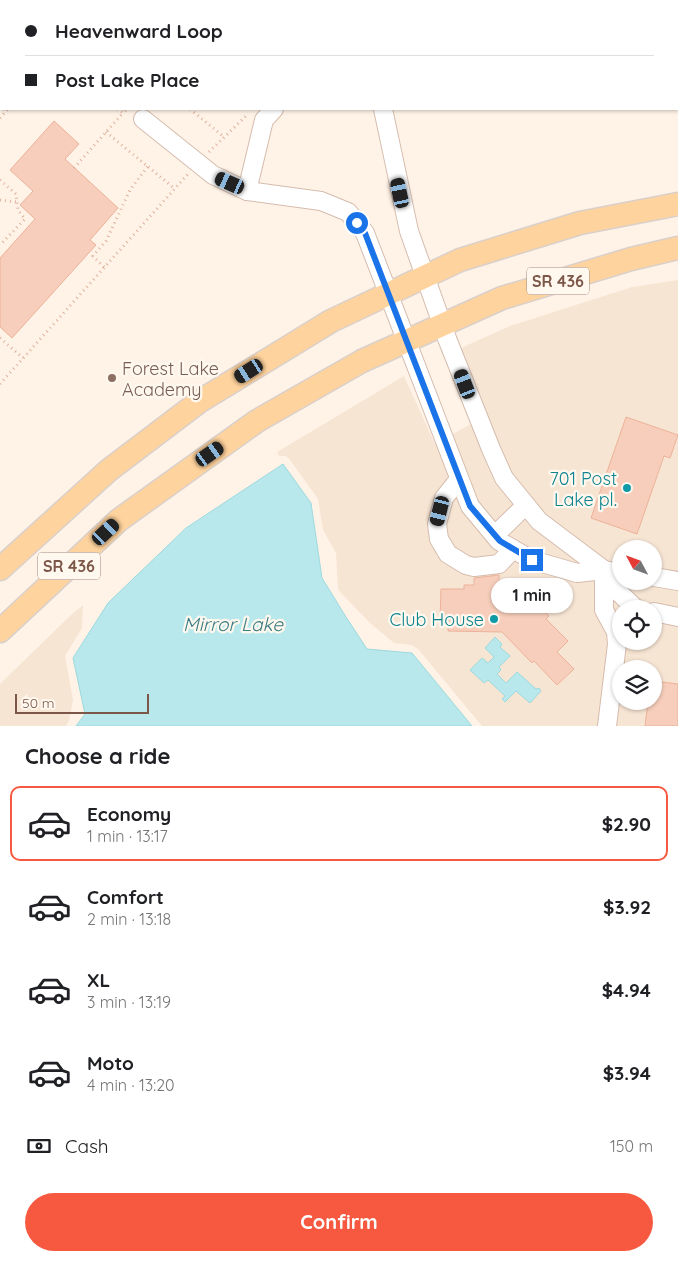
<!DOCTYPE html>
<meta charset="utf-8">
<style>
body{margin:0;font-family:Quicksand,sans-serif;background:#f2f2f2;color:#202124;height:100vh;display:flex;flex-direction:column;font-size:19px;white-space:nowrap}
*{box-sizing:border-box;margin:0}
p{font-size:16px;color:#757577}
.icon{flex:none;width:28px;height:28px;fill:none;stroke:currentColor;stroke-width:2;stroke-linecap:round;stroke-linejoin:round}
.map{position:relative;height:726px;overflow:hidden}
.drawer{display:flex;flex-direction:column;background:#fff;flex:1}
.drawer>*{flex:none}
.banner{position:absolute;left:0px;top:0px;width:679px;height:110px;box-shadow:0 1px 4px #0004;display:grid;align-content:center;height:110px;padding:0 25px;background:#fff}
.needle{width:32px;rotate:311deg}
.tools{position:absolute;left:612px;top:540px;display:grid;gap:10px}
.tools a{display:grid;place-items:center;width:50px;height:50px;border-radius:50%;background:#fff;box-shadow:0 1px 4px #0004;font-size:25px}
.scale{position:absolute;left:15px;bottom:12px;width:134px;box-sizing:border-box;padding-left:5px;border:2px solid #7c5647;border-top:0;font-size:14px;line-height:18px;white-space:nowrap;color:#7c5647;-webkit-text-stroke:4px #fff8ef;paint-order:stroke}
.end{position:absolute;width:22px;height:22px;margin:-11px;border:6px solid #1a73e8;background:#fff;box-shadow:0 0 0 2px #fff}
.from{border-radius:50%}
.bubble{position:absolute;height:35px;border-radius:18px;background:#fff;box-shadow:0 1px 4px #0004;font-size:16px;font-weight:800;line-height:35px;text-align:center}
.car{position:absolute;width:15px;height:30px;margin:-15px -8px;border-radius:6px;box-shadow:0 0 4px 1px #0007;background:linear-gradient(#222 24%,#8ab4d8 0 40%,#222 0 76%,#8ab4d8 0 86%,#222 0)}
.banner b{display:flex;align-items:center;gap:18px;height:48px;font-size:19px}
.banner b+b{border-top:1px solid #e0e0e0}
.banner i{width:12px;height:12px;background:#202124}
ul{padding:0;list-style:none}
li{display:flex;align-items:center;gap:15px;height:75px;margin:0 10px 8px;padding:0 15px;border:2px solid transparent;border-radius:10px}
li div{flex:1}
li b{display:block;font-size:19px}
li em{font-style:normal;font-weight:800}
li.active{border-color:#f6593f}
li>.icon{width:45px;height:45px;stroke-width:1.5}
h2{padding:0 25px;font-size:22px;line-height:60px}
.pay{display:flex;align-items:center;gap:12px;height:55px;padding:0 25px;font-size:19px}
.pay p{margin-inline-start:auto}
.primary-button{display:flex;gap:10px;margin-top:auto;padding:10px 25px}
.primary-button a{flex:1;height:58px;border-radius:30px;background:#f6593f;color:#fff;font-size:20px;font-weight:800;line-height:58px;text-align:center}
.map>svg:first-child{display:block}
</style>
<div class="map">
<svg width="678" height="726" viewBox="0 0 678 726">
<rect width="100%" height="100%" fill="#fff3e7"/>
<g fill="#f7e5d4" fill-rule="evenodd">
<path d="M 678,280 L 678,726 L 482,726 L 418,649 L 411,645 L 394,643 L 370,623 L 340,592 L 338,589 L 336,553 L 323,530 L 318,499 L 290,460 L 286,456 L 279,456 L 277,452 L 404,376 L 435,444 L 487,415 L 461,348 L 510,326 L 632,287 ZM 621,549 L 654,549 L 654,581 L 621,581 ZM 621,609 L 654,609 L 654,641 L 621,641 ZM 621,669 L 654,669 L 654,701 L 621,701 Z"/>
<path d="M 83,605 L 82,628 L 65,656 L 73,700 L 69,721 L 66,726 L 0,726 L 0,684 L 71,615 Z"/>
</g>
<g fill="#b8e8eb" stroke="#9dd9de">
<path d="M 283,464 L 311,503 L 322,578 L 346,617 L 367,649 L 412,653 L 472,726 L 76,726 L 85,714 L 73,658 L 108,603 L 186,528 Z"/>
<path d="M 495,637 L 502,644 L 500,647 L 510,656 L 499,667 L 501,670 L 497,674 L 506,683 L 517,672 L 536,689 L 539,688 L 541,691 L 530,703 L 516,691 L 505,702 L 502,699 L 505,696 L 488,680 L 484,683 L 470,670 L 482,658 L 488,663 L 494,657 L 485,648 Z"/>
</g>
<g fill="#f7cebb" stroke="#ecb299">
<path d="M 54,121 L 79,144 L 65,159 L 118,208 L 90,240 L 96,245 L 12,338 L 0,327 L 0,258 L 35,219 L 20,205 L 33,191 L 10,170 Z"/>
<path d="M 626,417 L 678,435 L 670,458 L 664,456 L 637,534 L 591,518 Z"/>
<path d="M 499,575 L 499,584 L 506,584 L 506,591 L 522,591 L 535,601 L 549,616 L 546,619 L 568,641 L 557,652 L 574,669 L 557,685 L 534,661 L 532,663 L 502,632 L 448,631 L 448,620 L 440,620 L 441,589 L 464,589 L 464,585 L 474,585 L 474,578 Z"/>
<path d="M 654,681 L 678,684 L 678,726 L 645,726 L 648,701 L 654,701 Z"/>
</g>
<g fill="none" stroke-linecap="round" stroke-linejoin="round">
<g stroke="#d5bcad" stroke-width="20">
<g id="minor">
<path d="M 346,0 L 347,1"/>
<path d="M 383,109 L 409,231 L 448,341 L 491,449 L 504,478 L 539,521 L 604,570"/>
<path d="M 143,119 L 213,175 L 247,191 L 321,201 L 348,212 L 365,233 L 470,506 L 499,541 L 532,560 L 577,573 L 604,570 L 621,573"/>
<path d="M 247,191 L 264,120 L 274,109"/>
<path d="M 459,479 L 444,498 L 437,524 L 439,539 L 448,554 L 466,565 L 474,567 L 499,564 L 513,549"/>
<path d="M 495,535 L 526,505"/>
<path d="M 604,570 L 604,610 L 616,632 L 617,644 L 607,726"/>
<path d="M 654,577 L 678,581"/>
<path d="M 604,578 L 635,608 L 638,609"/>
<path d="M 654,612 L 678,617"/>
</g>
</g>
<g stroke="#dad0cb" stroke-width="25">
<g id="major">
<path d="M 0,569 L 109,470 L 200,401 L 331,321 L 460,260 L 580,223 L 678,204"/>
<path d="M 0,631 L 119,520 L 257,421 L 362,361 L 502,298 L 631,259 L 678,248"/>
</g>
</g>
<g stroke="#ddb19d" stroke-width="3" stroke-dasharray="1 4" stroke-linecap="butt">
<path d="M 57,1 L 59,0"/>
<path d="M 0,20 L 1,20"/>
<path d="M 0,23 L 1,24"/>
<path d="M 117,109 L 123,113 L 127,109"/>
<path d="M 190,109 L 224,137"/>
<path d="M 0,118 L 8,109"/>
<path d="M 106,132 L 175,189"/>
<path d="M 209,152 L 246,116"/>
<path d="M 74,168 L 123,113"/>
<path d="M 0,180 L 16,194 L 18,210 L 25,219 L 0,245"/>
<path d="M 0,200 L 16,202"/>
<path d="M 104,267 L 93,256 L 106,241 L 130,190 L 148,166"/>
<path d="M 0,338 L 23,358"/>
<path d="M 0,384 L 188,174"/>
</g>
<use href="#minor" stroke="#fff" stroke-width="18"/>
<use href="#major" stroke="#ffd39d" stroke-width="22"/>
</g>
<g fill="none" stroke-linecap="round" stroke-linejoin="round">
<path stroke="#1a73e8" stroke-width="6" d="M 357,223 L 365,233 L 470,506 L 500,541 L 532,560"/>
</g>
<circle fill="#8d6e63" stroke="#fff8ef" stroke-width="2" cx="112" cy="378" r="5"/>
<g fill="#0f9aa8" stroke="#fff8ef" stroke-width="2">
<circle cx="627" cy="488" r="5"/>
<circle cx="494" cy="619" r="5"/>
</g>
<g text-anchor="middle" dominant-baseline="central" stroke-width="4.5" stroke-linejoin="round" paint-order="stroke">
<g fill="#fff8ef" stroke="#a38779" stroke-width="1">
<rect x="527" y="267.5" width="62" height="27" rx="4"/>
<rect x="38" y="552.5" width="62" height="27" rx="4"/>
</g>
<g font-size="16" font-weight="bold" fill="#7c5647">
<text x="558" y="281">SR 436</text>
<text x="69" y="566">SR 436</text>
</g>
<g font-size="18" fill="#785e54" stroke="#fff8ef" text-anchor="start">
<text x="122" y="368">Forest Lake<tspan x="122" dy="21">Academy</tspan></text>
</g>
<g font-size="18" fill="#0d838f" stroke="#fff8ef" text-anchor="end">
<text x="617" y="478">701 Post<tspan x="617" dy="21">Lake pl.</tspan></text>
<text x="484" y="619">Club House</text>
</g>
<g font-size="19" font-style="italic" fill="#397c83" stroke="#fff8ef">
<text x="233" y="624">Mirror Lake</text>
</g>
</g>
</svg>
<div class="tools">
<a><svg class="needle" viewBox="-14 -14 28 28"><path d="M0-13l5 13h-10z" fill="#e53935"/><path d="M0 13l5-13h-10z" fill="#757577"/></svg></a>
<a><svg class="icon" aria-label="locate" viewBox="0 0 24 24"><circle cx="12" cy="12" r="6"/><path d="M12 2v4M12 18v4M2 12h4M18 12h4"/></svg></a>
<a><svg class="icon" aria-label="layers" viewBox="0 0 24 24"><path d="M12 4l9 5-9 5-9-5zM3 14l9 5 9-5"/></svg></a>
</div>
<div class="scale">50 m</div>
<i class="end from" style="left:357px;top:223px"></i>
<i class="end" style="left:532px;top:560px"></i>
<div class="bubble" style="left:491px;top:578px;width:82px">1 min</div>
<i class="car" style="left:230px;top:183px;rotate:294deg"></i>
<i class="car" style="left:400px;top:193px;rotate:348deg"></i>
<i class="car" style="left:249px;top:371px;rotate:238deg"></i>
<i class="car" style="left:465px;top:384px;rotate:339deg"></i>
<i class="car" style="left:210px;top:454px;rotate:55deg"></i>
<i class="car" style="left:440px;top:511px;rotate:194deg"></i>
<i class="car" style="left:106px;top:532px;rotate:47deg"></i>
<div class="banner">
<b><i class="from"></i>Heavenward Loop</b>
<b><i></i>Post Lake Place</b>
</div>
</div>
<section class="drawer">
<h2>Choose a ride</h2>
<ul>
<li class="active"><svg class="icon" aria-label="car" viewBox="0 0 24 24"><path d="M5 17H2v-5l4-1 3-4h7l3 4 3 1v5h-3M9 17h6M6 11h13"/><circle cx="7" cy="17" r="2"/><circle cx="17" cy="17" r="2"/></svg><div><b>Economy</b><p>1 min · 13:17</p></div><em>$2.90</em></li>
<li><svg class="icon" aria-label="car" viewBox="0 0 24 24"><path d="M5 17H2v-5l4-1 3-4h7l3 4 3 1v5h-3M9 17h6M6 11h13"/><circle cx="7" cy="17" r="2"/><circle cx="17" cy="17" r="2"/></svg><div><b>Comfort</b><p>2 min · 13:18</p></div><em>$3.92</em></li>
<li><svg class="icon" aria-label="car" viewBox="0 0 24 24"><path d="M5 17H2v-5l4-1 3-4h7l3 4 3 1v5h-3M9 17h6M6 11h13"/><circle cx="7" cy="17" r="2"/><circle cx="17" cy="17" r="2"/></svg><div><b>XL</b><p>3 min · 13:19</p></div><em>$4.94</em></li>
<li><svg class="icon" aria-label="car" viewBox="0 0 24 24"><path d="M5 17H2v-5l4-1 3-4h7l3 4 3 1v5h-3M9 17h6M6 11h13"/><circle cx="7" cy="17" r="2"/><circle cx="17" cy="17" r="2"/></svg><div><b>Moto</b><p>4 min · 13:20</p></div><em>$3.94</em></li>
</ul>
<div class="pay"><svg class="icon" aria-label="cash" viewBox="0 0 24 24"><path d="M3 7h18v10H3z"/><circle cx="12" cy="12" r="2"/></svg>Cash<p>150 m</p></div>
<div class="primary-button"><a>Confirm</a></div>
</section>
